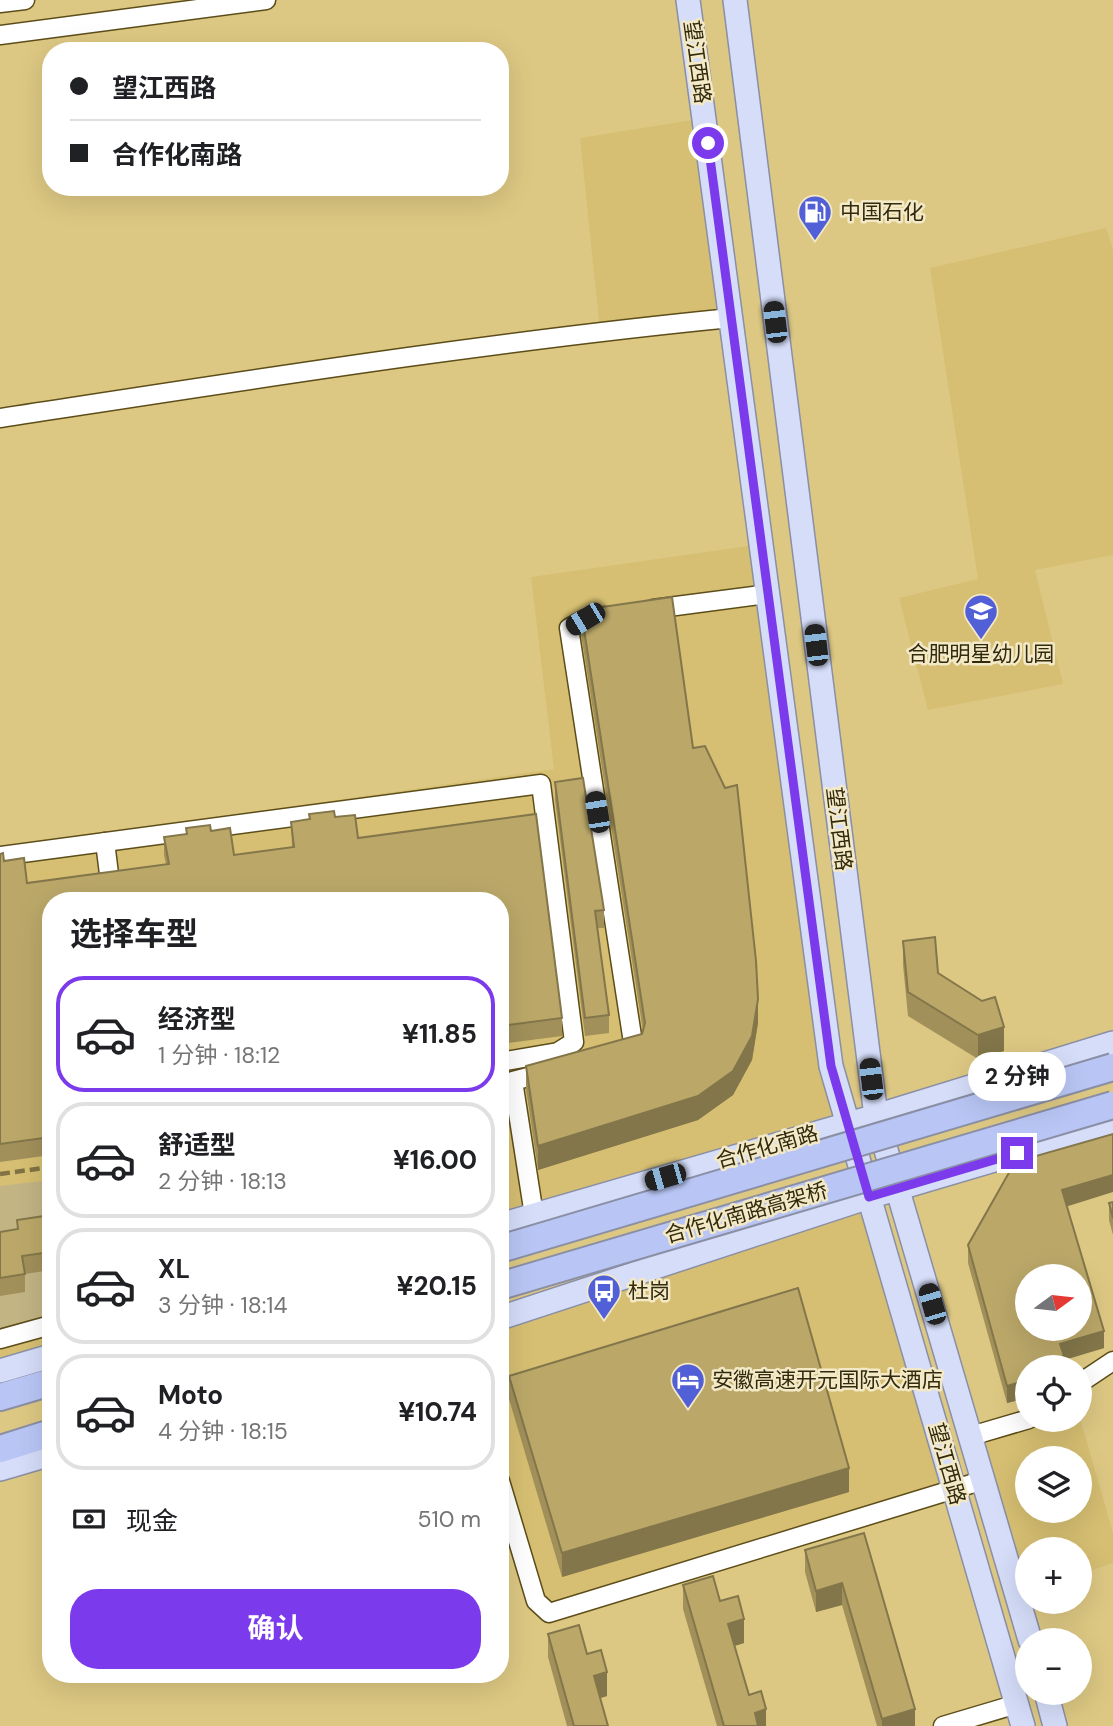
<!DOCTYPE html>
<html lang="zh">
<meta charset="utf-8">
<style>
body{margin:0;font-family:"DM Sans","Noto Sans SC",sans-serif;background:#f2f2f2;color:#202124;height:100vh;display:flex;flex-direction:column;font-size:26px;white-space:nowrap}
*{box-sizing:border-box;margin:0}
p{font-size:23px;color:#757577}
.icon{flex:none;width:38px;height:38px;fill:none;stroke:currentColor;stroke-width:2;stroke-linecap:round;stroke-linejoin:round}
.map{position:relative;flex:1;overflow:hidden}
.sheet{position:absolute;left:42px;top:892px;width:467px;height:791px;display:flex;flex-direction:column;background:#fff;border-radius:28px;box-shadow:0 7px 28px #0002}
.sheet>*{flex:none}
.guide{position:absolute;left:42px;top:42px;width:467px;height:154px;border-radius:28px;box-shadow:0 7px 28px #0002;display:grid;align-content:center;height:154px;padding:0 28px;background:#fff}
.needle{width:46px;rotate:75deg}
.tools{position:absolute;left:1015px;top:1264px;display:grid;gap:14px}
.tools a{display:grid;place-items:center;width:77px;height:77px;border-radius:50%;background:#fff;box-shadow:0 7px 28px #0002;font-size:35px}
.end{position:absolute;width:32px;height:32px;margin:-16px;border:9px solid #7c3aed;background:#fff;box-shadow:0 0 0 4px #fff}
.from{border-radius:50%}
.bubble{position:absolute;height:49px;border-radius:24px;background:#fff;box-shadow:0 7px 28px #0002;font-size:23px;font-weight:700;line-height:49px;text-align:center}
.car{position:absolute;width:21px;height:42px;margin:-21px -10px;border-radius:9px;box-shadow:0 0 5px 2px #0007;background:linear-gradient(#222 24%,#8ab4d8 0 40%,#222 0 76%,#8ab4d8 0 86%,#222 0)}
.guide b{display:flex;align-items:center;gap:24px;height:66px;font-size:26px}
.guide b+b{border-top:2px solid #e0e0e0}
.guide i{width:18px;height:18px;background:#202124}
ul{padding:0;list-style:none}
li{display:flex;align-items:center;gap:21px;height:116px;margin:0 14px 10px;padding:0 14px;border:4px solid #e0e0e0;border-radius:28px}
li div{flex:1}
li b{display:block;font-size:26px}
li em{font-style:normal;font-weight:700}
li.current{border-color:#7c3aed}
li>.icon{width:63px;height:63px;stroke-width:1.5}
h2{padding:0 28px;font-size:32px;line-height:84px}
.pay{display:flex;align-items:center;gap:18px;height:77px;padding:0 28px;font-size:26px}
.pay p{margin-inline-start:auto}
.action{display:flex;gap:14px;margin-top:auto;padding:14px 28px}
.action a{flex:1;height:80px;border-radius:28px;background:#7c3aed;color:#fff;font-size:28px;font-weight:700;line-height:80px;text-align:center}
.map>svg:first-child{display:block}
</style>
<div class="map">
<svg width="1113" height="1726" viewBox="0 0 1113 1726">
<rect width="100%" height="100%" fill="#ddc883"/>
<g fill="#d6bf72" fill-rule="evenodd">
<path d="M 705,118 L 731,318 L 600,331 L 580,138 Z"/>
<path d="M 1106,228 L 1113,249 L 1113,555 L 1035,570 L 1063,684 L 928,710 L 899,598 L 978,579 L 930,268 Z"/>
<path d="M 762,544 L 848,1123 L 501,1225 L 500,901 L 51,901 L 51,1356 L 0,1371 L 0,848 L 554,769 L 531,577 Z"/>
<path d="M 869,1197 L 954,1489 L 549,1613 L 501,1481 L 500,1318 Z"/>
<path d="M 1080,1418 L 1113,1533 L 1113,1563 L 1080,1574 L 1080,1549 L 1027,1549 L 1027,1590 L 1017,1593 L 971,1436 L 1029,1419 ZM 1027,1458 L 1080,1458 L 1080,1510 L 1027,1510 Z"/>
</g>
<g fill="#c3b484">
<path d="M 51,1180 L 51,1229 L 0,1237 L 0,1186 Z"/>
<path d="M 51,1270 L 51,1319 L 0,1333 L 0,1296 L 22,1274 Z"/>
</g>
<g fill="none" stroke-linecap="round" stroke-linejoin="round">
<g stroke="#5c4d19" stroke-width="21">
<g id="minor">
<path d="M 0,3 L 25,0"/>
<path d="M 0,35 L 266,0"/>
<path d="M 0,418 C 243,381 486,342 731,318"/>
<path d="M 653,609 L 768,594"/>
<path d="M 604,616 L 585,619 L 569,628 L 634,1049 L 625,1051"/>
<path d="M 105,842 L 109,874"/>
<path d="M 0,856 L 541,784 L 574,1042 L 558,1052 L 500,1062"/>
<path d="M 534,1215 L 513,1081 L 547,1072"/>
<path d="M 0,1339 L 51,1325"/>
<path d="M 1080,1383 L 1113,1361"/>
<path d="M 971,1436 L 1029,1419"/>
<path d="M 500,1481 L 536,1601 L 549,1613 L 984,1480"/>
<path d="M 943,1726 L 1017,1704"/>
</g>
</g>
<g stroke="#8a8fa4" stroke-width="26">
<g id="major">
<path d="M 688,0 L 831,1066 L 1023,1726"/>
<path d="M 735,0 L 876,1116 L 1030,1640"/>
<path d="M 500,1225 L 876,1116 L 1113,1043"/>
<path d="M 500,1318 L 869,1197 L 1113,1125"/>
<path d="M 0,1371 L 51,1356"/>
<path d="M 0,1469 L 51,1454"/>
<path d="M 1046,1692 L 1055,1726"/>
</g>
</g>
<g stroke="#8a8fa4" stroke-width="30">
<g id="highway">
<path d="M 0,1397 L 51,1382"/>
<path d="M 0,1449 L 51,1433"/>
</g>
</g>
<use href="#minor" stroke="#fff" stroke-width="18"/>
<use href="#major" stroke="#d5ddf9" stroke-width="23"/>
<use href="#highway" stroke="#b9c6f5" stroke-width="26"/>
<path stroke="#817343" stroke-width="4.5" stroke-dasharray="10 5" stroke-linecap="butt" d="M 0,1174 L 51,1167"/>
<g stroke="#8a8fa4" stroke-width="30" stroke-linecap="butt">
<g id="highway-bridge">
<path d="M 500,1249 L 1113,1067"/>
<path d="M 500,1286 L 1113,1105"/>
</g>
</g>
<use href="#highway-bridge" stroke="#b9c6f5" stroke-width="26"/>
</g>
<g fill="#a1905a">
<path d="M 581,610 L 693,748 L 758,1023 L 752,1060 L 733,1095 L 698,1120 L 538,1170 L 526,1089 L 526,1066 L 642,1034 L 643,1031 L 581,634 Z"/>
<path d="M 555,782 L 604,910 L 604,928 L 597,928 L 609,1015 L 609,1033 L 585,1036 L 555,800 Z"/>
<path d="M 334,811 L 335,817 L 355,815 L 358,838 L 536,814 L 562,1018 L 562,1036 L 500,1044 L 500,901 L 51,901 L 51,1155 L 0,1162 L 0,854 L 3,853 L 4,861 L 24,858 L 27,883 L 166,864 L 164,855 L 164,837 L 186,834 L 186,828 L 210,825 L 211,831 L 230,828 L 234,855 L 292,847 L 291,822 L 309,819 L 309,814 Z"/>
<path d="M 903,941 L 938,973 L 1004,1051 L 978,1059 L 908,1016 L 903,965 Z"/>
<path d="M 1113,1202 L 1113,1235 L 1109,1220 L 1109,1203 Z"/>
<path d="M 1066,1206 L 1104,1348 L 1064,1360 L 1064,1367 L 1027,1367 L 1027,1398 L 1007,1403 L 968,1263 L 968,1245 Z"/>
<path d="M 51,1215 L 51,1270 L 25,1274 L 25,1292 L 0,1296 L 0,1232 L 17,1229 L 17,1220 Z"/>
<path d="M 509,1376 L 849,1492 L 562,1577 L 509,1399 Z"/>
<path d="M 864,1533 L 915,1726 L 877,1726 L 842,1605 L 816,1612 L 805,1572 L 805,1550 Z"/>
<path d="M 683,1585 L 720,1601 L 744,1643 L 734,1646 L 749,1695 L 766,1726 L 717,1726 L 683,1609 Z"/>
<path d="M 548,1634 L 607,1696 L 600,1698 L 608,1726 L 567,1726 L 548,1657 Z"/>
</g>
<g fill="#83764a">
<path d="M 758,999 L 758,1023 L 752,1060 L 733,1095 L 698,1120 L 538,1170 L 538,1146 Z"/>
<path d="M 1004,1027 L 1004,1051 L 978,1059 L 978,1035 Z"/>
<path d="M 1113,1175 L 1113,1192 L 1062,1208 L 1062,1190 Z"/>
<path d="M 1104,1331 L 1104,1348 L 1064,1360 L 1064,1367 L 1037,1367 L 1037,1363 L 1060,1344 Z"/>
<path d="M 1027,1380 L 1027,1398 L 1007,1403 L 1007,1386 Z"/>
<path d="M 849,1468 L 849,1492 L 562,1577 L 562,1553 Z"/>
<path d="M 842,1583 L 842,1605 L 816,1612 L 816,1591 Z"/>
<path d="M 744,1619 L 744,1643 L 728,1648 L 728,1624 Z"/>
<path d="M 607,1672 L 607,1696 L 594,1700 L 594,1676 Z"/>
<path d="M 766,1709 L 766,1726 L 755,1726 L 755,1713 Z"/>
<path d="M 915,1709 L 915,1726 L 882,1726 L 882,1719 Z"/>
</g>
<g fill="#bba869" stroke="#83764a" stroke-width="2" fill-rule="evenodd">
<path d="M 672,597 L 693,748 L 705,746 L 725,788 L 737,785 L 756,961 L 758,999 L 752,1036 L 733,1071 L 698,1096 L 538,1146 L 526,1066 L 642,1034 L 645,1023 L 581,610 Z"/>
<path d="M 583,778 L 604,910 L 595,911 L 609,1015 L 585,1018 L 555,782 Z"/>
<path d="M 334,811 L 335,817 L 355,815 L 358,838 L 536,814 L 562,1018 L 500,1026 L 500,901 L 51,901 L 51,1137 L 0,1144 L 0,854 L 3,853 L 4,861 L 24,858 L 27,883 L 169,864 L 164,837 L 187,834 L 186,828 L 210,825 L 211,831 L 230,828 L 234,855 L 294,847 L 291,822 L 310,819 L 309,814 Z"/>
<path d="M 935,937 L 938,973 L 982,1001 L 995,997 L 1004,1027 L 978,1035 L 908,992 L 903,941 Z"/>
<path d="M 1113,1134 L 1113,1175 L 1062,1190 L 1104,1331 L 1060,1344 L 1064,1356 L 1037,1363 L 1038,1367 L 1027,1367 L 1027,1380 L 1007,1386 L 968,1245 L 1015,1162 ZM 1027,1276 L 1080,1276 L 1080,1328 L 1027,1328 Z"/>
<path d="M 1113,1202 L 1113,1218 L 1109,1203 Z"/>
<path d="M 51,1215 L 51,1252 L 22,1256 L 25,1274 L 0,1278 L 0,1232 L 18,1229 L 17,1220 Z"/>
<path d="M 798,1288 L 849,1468 L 562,1553 L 509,1376 Z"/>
<path d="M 864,1533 L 915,1709 L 882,1719 L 842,1583 L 816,1591 L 805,1550 Z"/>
<path d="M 713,1576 L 720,1601 L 738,1596 L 744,1619 L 728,1624 L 749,1695 L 761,1691 L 766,1709 L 755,1713 L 758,1726 L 724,1726 L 683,1585 Z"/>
<path d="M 579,1625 L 587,1654 L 601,1650 L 607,1672 L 594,1676 L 608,1726 L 574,1726 L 548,1634 Z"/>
</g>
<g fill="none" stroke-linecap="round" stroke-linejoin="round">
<path stroke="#7c3aed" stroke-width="9" d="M 708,143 L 831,1066 L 869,1197 L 1017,1153"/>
</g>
<defs>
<g id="fuel-pin" transform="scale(1.75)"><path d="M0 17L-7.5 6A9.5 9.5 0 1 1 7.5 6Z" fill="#5160d6" stroke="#f3e9c7"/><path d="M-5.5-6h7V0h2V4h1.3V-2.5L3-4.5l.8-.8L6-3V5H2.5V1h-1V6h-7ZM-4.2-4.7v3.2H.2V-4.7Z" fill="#fff"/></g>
<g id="school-pin" transform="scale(1.75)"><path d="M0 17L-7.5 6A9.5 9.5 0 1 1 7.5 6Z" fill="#5160d6" stroke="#f3e9c7"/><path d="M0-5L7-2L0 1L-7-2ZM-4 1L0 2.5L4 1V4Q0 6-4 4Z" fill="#fff"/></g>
<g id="bus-pin" transform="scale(1.75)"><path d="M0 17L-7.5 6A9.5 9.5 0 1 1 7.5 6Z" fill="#5160d6" stroke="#f3e9c7"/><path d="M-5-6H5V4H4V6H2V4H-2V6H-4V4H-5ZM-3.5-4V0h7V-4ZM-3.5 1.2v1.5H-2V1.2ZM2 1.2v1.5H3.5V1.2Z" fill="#fff"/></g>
<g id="hotel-pin" transform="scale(1.75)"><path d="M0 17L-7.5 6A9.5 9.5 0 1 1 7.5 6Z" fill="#5160d6" stroke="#f3e9c7"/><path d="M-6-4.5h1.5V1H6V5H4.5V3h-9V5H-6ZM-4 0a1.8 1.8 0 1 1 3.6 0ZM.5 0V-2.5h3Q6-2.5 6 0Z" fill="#fff"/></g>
</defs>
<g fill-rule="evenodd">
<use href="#fuel-pin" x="815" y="212"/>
<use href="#school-pin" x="981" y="611"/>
<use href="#bus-pin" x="604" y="1291"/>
<use href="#hotel-pin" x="688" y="1380"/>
</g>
<g text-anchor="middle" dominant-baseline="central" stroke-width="5" stroke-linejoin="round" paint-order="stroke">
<g font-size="21" fill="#322a0d" stroke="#f3e9c7">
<text transform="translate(697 62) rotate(82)">望江西路</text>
<text transform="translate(839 829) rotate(83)">望江西路</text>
<text transform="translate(767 1147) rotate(-16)">合作化南路</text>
<text transform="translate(746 1213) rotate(-16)">合作化南路高架桥</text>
<text transform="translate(947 1464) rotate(74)">望江西路</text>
</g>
<g font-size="21" fill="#322a0d" stroke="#f3e9c7" text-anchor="start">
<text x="840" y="212">中国石化</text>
<text x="981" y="654" text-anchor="middle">合肥明星幼儿园</text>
<text x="628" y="1291">杜岗</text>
<text x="712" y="1380">安徽高速开元国际大酒店</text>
</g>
</g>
</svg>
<div class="tools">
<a><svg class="needle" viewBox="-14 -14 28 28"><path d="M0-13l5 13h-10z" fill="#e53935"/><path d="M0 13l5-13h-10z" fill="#757577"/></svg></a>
<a><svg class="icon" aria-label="locate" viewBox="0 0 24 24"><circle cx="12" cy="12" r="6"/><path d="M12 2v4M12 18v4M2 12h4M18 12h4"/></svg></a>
<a><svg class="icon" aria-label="layers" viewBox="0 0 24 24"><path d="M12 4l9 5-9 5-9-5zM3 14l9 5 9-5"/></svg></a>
<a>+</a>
<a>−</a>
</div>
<i class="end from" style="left:708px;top:143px"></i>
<i class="end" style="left:1017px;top:1153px"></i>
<div class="bubble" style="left:968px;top:1052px;width:98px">2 分钟</div>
<i class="car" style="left:775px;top:322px;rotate:353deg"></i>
<i class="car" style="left:585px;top:619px;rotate:239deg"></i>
<i class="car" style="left:816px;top:645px;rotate:353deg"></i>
<i class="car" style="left:597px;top:812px;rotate:351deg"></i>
<i class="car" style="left:871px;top:1079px;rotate:353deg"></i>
<i class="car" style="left:665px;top:1177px;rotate:254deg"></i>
<i class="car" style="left:932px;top:1304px;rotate:344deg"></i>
<div class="guide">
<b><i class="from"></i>望江西路</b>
<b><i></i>合作化南路</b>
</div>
<section class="sheet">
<h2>选择车型</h2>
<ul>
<li class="current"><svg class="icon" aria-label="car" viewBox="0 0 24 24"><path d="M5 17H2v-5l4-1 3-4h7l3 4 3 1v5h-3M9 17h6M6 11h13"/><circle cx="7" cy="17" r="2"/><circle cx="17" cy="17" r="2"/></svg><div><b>经济型</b><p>1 分钟 · 18:12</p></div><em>¥11.85</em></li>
<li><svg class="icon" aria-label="car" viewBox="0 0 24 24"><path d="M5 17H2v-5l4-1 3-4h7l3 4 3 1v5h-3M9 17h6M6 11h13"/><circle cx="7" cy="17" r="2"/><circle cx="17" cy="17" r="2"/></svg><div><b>舒适型</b><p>2 分钟 · 18:13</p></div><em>¥16.00</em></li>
<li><svg class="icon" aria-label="car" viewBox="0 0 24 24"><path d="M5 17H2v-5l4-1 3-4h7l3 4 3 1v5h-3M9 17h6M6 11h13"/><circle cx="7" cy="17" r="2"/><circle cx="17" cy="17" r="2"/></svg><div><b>XL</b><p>3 分钟 · 18:14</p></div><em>¥20.15</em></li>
<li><svg class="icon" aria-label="car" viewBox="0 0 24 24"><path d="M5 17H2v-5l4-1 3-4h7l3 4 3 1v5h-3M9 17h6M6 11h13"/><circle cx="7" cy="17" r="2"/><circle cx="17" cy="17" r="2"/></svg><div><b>Moto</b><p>4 分钟 · 18:15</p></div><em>¥10.74</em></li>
</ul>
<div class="pay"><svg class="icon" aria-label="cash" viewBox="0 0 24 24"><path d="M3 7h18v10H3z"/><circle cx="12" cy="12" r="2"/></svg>现金<p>510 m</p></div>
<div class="action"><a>确认</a></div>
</section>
</div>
